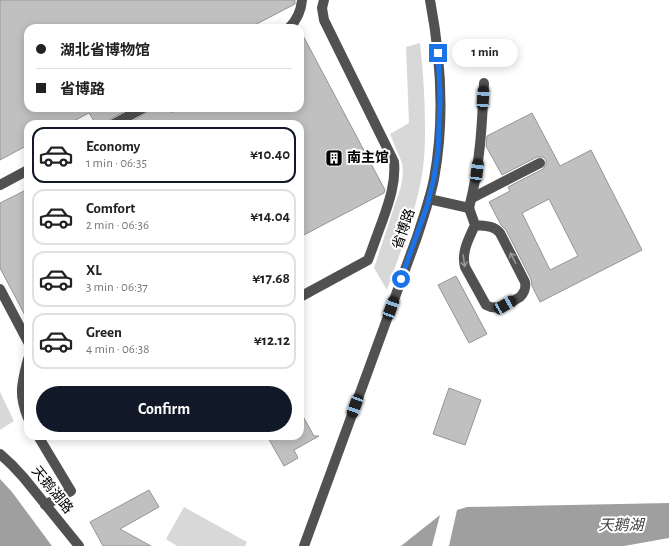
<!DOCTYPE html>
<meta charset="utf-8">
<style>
body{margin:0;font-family:"Alegreya Sans","Noto Sans SC",sans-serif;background:#f2f2f2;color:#222;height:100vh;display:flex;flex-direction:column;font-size:15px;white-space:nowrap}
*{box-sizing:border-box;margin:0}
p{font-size:13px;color:#767676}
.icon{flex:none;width:22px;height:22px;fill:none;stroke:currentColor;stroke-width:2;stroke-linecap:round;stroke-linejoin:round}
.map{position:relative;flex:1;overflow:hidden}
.details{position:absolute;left:24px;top:120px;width:280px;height:320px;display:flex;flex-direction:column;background:#fff;border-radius:12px;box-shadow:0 2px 10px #0003}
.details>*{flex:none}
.top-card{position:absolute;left:24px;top:24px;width:280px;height:88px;border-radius:12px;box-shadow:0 2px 10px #0003;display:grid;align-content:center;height:88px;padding:0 12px;background:#fff}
.end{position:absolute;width:18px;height:18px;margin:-9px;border:5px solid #1a73e8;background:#fff;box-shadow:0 0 0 2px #fff}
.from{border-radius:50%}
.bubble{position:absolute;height:28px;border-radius:14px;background:#fff;box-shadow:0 2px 10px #0003;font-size:13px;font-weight:700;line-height:28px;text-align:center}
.car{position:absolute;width:12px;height:24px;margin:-12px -6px;border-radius:5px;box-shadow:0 0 3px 1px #0007;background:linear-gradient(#222 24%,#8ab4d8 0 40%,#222 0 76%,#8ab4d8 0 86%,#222 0)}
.top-card b{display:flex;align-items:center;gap:14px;height:38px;font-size:15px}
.top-card b+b{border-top:1px solid #e0e0e0}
.top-card i{width:10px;height:10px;background:#222}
ul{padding:7px 0 0;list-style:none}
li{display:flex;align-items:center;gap:12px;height:56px;margin:0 8px 6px;padding:0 4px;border:2px solid #e0e0e0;border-radius:12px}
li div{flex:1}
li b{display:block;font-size:15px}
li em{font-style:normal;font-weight:700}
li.current{border-color:#111827}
li>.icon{width:36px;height:36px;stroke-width:1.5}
.primary-button{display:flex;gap:8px;margin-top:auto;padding:8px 12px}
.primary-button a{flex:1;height:46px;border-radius:24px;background:#111827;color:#fff;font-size:16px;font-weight:700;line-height:46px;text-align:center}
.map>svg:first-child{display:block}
</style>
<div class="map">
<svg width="669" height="546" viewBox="0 0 669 546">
<rect width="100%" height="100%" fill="#fff"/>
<g fill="#d8d8d8">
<path d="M 420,43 C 423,71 425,98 425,125 C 425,139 425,154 423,168 C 417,210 401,250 387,290 L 374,268 L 401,186 L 403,173 L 402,163 L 390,134 L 409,123 L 406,47 Z"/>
<path d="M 0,392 L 14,421 L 0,430 Z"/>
<path d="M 184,507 L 247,542 L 245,546 L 177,546 L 166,539 Z"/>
</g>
<g fill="#9f9f9f">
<path d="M 0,479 L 12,492 L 52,546 L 0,546 Z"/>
<path d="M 669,503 L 669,538 L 624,546 L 449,546 L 457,510 L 467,507 Z"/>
<path d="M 440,515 L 432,546 L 401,546 Z"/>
</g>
<g fill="#c0c0c0" stroke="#959595" fill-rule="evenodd">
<path d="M 0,0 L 295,0 L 295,4 L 249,28 L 28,28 L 28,108 L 130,108 L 111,119 L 108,121 L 108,124 L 96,124 L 89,113 L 68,124 L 28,124 L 28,145 L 0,160 Z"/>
<path d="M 300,30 L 385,190 L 384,193 L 300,237 L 300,124 L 127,124 L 146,113 L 149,111 L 149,108 L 169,108 L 172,113 L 181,108 L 300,108 Z"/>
<path d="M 532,113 L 560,166 L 591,150 L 642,250 L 540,302 L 532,286 L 531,279 L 506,230 L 501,225 L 489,202 L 510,191 L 508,187 L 543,169 L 546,164 L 546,160 L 543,157 L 537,157 L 502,175 L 486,146 L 487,136 ZM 549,199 L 578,256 L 550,270 L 522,213 Z"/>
<path d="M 28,189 L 28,321 L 0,268 L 0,203 Z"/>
<path d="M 456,276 L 487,334 L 469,343 L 438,285 Z"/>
<path d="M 449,388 L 481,400 L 465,445 L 433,434 Z"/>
<path d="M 300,411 L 314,436 L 319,436 L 294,450 L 298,458 L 284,466 L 267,436 L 300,436 Z"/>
<path d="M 149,490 L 159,507 L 120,529 L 151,546 L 103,546 L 90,522 Z"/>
</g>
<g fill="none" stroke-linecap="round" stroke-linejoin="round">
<g stroke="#515151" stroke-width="10">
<path d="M 289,28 C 297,20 301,12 302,0"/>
<path d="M 114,124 L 143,108"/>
<path d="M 0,185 L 28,170"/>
<path d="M 472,198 L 540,163"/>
<path d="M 429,199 L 469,208 C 480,166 482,126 484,83"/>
<path d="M 469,208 L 475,225 C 469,238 461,252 465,267 L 486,305 C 498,312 510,303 520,297 C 525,292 526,288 525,282 L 500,233 C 494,225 484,226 475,225"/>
<path d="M 0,289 L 28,342"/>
<path d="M 300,297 L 368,260 C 373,247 377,235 382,222 C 389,202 396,183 394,162 L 324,20 L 322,8 L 324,0"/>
<path d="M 28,359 C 22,383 18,394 28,418"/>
<path d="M 38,436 L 71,491 L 45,505"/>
<path d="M 0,454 L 12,465 L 24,478 L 79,546"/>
<path d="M 304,546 L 417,237 C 423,218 430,199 434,179 C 445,120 441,58 430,0"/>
</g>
</g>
<defs><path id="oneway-shaft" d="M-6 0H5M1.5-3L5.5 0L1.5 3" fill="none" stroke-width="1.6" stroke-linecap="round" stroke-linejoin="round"/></defs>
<g stroke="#979797">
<use href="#oneway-shaft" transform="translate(513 258) rotate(-117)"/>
<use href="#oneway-shaft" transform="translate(464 261) rotate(82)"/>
</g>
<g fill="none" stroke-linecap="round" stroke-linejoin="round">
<path stroke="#1a73e8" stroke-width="5" d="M 401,279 L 427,206 L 434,178 L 438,150 L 440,103 L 440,92 L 438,53"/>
</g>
<defs>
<g id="building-square" transform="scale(0.9)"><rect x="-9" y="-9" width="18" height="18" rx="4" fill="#000" stroke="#fff"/><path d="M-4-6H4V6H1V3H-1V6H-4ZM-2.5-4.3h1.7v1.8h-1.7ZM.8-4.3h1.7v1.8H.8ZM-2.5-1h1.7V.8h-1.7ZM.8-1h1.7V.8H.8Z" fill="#fff"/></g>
</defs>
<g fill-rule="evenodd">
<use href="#building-square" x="334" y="158"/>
</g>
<g text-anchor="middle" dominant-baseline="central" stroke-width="4" stroke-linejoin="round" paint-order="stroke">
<g font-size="14" font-weight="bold" fill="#000" stroke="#fff" text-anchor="start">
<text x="347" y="158">南主馆</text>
</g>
<g font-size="14" fill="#000" stroke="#fff">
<text transform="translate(404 229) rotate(-71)">省博路</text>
<text transform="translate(52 490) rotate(51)">天鹅湖路</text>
</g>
<g font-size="15" font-style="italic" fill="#404040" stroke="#fff">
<text x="621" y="525">天鹅湖</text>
</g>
</g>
</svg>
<i class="end from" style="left:401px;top:279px"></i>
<i class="end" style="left:438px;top:53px"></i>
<div class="bubble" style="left:452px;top:39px;width:66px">1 min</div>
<i class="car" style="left:483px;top:98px;rotate:3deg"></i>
<i class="car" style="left:477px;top:171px;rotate:7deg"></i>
<i class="car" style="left:505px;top:305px;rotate:60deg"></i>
<i class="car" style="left:391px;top:308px;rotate:20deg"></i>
<i class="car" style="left:355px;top:406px;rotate:200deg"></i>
<div class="top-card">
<b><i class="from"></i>湖北省博物馆</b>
<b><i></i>省博路</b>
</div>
<section class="details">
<ul>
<li class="current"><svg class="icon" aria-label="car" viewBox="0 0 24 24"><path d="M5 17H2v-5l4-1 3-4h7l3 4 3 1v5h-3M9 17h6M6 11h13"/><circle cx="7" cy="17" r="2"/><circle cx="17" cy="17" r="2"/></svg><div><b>Economy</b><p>1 min · 06:35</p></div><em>¥10.40</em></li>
<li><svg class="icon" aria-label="car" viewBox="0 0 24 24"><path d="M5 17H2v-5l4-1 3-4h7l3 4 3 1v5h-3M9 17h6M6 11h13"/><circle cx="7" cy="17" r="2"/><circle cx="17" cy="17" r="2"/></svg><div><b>Comfort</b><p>2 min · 06:36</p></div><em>¥14.04</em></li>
<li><svg class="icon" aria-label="car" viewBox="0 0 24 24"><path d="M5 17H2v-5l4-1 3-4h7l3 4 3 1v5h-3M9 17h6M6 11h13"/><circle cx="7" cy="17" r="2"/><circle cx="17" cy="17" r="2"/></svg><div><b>XL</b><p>3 min · 06:37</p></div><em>¥17.68</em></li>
<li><svg class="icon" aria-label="car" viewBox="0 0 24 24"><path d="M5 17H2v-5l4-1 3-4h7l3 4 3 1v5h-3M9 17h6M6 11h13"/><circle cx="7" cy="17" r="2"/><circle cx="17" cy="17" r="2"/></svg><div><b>Green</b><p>4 min · 06:38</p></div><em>¥12.12</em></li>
</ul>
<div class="primary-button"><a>Confirm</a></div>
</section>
</div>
